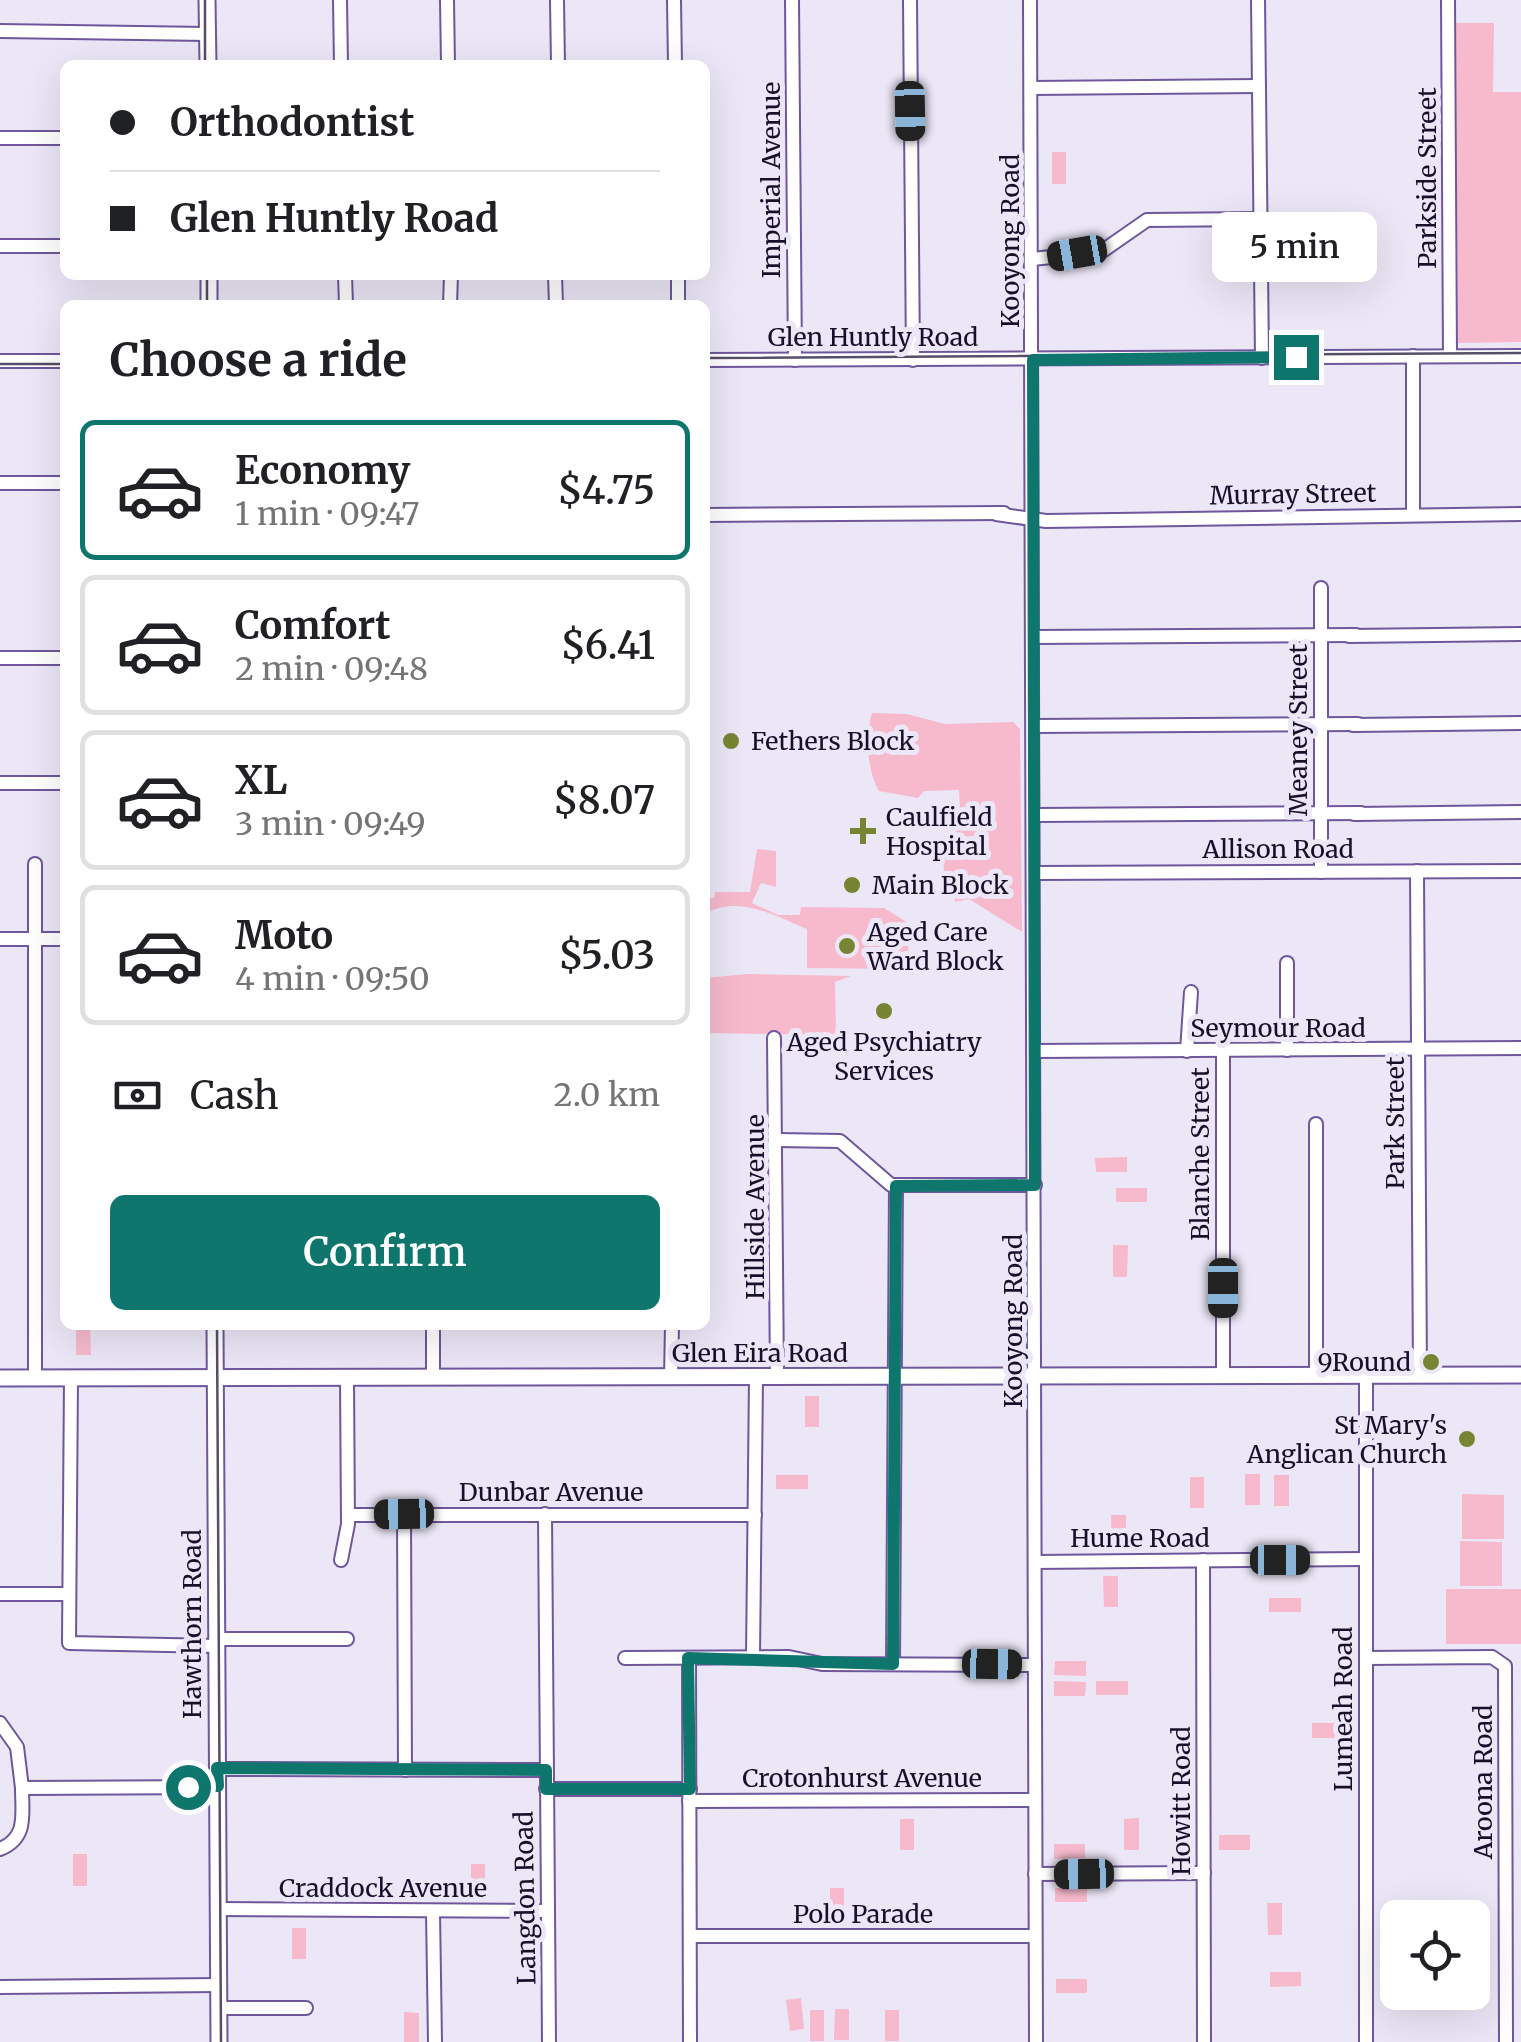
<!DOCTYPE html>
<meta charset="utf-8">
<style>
body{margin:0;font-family:Merriweather,serif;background:#f6f6f6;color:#202124;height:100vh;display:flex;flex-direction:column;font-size:38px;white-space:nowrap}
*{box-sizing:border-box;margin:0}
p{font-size:32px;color:#757577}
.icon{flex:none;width:55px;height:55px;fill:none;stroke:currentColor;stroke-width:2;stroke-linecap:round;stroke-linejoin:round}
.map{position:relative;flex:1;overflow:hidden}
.sheet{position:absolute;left:60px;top:300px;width:650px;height:1030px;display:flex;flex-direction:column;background:#fff;border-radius:15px;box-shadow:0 10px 40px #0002}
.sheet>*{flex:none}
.guide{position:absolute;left:60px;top:60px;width:650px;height:220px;border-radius:15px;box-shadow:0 10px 40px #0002;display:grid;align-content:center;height:220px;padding:0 50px;background:#fff}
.tools{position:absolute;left:1380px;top:1900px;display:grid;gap:20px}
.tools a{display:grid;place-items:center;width:110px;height:110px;border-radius:15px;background:#fff;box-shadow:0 10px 40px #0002;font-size:50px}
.end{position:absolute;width:45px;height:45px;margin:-22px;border:12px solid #0f766e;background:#fff;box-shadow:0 0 0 5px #fff}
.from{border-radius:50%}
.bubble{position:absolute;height:70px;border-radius:15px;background:#fff;box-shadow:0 10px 40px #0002;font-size:32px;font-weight:600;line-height:70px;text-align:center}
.car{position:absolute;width:30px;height:60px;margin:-30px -15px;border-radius:12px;box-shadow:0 0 8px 2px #0007;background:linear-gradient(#222 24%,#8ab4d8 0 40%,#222 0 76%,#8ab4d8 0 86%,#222 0)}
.guide b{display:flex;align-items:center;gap:35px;height:95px;font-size:38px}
.guide b+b{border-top:2px solid #e0e0e0}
.guide i{width:25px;height:25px;background:#202124}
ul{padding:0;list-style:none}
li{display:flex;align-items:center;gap:30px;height:140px;margin:0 20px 15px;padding:0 30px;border:5px solid #e0e0e0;border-radius:15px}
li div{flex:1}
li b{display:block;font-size:38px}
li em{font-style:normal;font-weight:600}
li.active{border-color:#0f766e}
li>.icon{width:90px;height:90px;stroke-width:1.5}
h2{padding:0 50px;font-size:45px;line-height:120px}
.pay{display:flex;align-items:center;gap:25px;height:110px;padding:0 50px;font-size:38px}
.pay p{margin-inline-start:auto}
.cta{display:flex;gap:20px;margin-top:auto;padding:20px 50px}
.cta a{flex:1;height:115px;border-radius:15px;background:#0f766e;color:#fff;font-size:40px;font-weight:600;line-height:115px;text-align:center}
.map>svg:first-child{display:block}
</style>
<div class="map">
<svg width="1521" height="2042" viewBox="0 0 1521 2042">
<rect width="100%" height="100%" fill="#ece7f7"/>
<g fill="#f7bacd">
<path d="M 1456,23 L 1494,23 L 1493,92 L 1521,92 L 1521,342 L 1458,343 Z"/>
<rect x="1052" y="152" width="14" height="32"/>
<path d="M 872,713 L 907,714 L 945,724 L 1013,722 L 1020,729 L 1022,932 L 969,899 L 955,902 L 954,887 L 945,887 L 942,840 L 954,840 L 953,811 L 960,811 L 959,790 L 924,791 L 918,798 L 879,791 C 867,771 865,734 872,713 Z"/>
<path d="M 757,849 L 776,851 L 776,887 L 761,883 L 752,903 L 778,915 L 800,915 L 801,907 L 884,908 L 910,924 L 907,969 L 807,968 L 807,929 C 775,916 738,894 705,914 L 705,898 L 714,898 L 715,892 L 750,892 Z"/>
<path d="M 747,974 L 851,976 L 835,982 L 836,1035 L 705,1033 L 705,978 Z"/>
<path d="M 1127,1157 L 1127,1172 L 1096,1172 L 1095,1158 Z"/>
<rect x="1116" y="1188" width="31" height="14"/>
<path d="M 1113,1245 L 1128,1245 L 1127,1277 L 1113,1277 Z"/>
<path d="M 76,1325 L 90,1325 L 91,1355 L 76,1355 Z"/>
<rect x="805" y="1396" width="14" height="31"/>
<rect x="1245" y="1474" width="15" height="31"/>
<rect x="776" y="1475" width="32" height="14"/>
<rect x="1274" y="1475" width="15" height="31"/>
<rect x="1190" y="1477" width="14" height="31"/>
<path d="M 1462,1494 L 1504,1495 L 1504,1539 L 1462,1539 Z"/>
<path d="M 1111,1515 L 1126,1515 L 1126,1546 L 1112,1546 Z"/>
<path d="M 1460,1541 L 1502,1542 L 1502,1586 L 1460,1586 Z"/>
<path d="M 1103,1576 L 1118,1576 L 1118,1607 L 1104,1607 Z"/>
<rect x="1446" y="1589" width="75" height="55"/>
<rect x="1269" y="1598" width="32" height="14"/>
<path d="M 1055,1661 L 1086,1661 L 1086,1676 L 1054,1675 Z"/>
<path d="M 1054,1681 L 1086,1682 L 1085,1696 L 1054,1696 Z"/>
<rect x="1096" y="1681" width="32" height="14"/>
<path d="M 1343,1723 L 1343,1738 L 1312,1738 L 1312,1723 Z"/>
<path d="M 1139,1818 L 1139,1850 L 1124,1850 L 1124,1819 Z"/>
<rect x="900" y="1819" width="14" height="31"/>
<rect x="1219" y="1835" width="31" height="15"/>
<path d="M 1054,1844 L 1085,1844 L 1085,1858 L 1054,1859 Z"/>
<rect x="73" y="1854" width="14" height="32"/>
<rect x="471" y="1864" width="14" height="32"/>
<rect x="830" y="1888" width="14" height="32"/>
<rect x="1055" y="1888" width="32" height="14"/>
<path d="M 1267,1903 L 1282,1903 L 1282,1935 L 1268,1935 Z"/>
<rect x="292" y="1928" width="14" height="31"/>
<path d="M 1270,1972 L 1301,1972 L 1301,1986 L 1270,1987 Z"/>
<rect x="1056" y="1979" width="31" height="14"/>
<path d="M 801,1998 L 804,2029 L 790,2031 L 786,2000 Z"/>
<path d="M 835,2009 L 849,2009 L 849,2040 L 834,2040 Z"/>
<rect x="810" y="2010" width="14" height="31"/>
<rect x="885" y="2010" width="14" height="31"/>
<path d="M 404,2012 L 419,2013 L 419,2042 L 404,2042 Z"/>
</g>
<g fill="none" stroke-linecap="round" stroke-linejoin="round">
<g stroke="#6e579b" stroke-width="16">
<g id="minor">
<path d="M 340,0 L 341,65"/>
<path d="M 447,0 L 448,65"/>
<path d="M 557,0 L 558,65"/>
<path d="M 674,0 L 675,65"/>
<path d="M 792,0 L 795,360"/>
<path d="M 910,0 L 913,360"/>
<path d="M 1030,0 L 1036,2042"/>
<path d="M 1258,0 L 1262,358"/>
<path d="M 1448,0 L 1450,356"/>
<path d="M 0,31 L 207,34"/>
<path d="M 1031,88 L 1259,86"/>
<path d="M 0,138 L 65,138"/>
<path d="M 0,246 L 65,246"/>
<path d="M 1032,259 L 1101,252 L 1147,220 L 1260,219"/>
<path d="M 345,275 L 346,305"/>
<path d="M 555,275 L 556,305"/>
<path d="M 678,275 L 678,305"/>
<path d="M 450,305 L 451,275"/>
<path d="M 1413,356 L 1413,515"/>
<path d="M 705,360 L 1521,356"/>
<path d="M 0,361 L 65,361"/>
<path d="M 0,483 L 65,483"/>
<path d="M 996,514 L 1046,521 L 1521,514"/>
<path d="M 705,515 L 1004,513"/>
<path d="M 1321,588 L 1321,872"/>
<path d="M 1349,636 L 1521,634"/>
<path d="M 1034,637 L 1356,635"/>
<path d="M 0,658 L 65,658"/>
<path d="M 1353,725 L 1521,723"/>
<path d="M 1033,726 L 1358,724"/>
<path d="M 0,783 L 65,783"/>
<path d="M 1354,814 L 1521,812"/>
<path d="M 1035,815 L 1361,813"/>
<path d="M 1417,871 L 1420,1375"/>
<path d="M 1034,873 L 1521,871"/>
<path d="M 0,939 L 65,939"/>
<path d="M 1287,963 L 1287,1050"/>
<path d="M 774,1038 L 777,1378"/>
<path d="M 1035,1051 L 1521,1048"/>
<path d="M 1187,1051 L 1191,992"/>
<path d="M 1223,1051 L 1223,1377"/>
<path d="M 1316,1124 L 1316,1376"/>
<path d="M 777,1140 L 840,1141 L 891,1185 L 1035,1185"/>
<path d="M 433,1325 L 433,1378"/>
<path d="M 1366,1376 L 1366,2042"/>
<path d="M 35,1378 L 35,864"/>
<path d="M 71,1378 L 69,1643 L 217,1646"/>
<path d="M 671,1378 L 672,1325"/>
<path d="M 545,1514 L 549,2042"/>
<path d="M 348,1515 L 755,1515"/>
<path d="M 404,1515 L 405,1770"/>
<path d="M 341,1560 L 348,1524 L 347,1378"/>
<path d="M 1203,1560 L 1204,2042"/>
<path d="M 1035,1562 L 1365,1559"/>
<path d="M 0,1594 L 67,1594"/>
<path d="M 217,1639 L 347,1639"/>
<path d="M 753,1657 L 756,1378"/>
<path d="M 625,1658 L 789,1657 L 822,1664 L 1035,1665"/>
<path d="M 689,1658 L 690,2042"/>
<path d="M 1366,1658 L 1492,1657 L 1505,1666 L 1506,2042"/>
<path d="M 893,1663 L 896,1186"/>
<path d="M 0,1723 L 17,1747 L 22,1788 L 218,1787"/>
<path d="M 217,1769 L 546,1770"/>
<path d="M 546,1789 L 690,1789"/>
<path d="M 689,1801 L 1035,1800"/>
<path d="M 0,1849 C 28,1838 22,1814 22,1788"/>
<path d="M 1035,1874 L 1204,1873"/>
<path d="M 218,1909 L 548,1911"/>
<path d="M 433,1912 L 435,2042"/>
<path d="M 690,1936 L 1035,1936"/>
<path d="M 0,1987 L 219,1985"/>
<path d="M 219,2008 L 306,2008"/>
</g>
</g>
<g stroke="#6e579b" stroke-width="19">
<g id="major">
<path d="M 207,0 L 208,65"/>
<path d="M 209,275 L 209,305"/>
<path d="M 215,1325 L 219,2042"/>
<path d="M 0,1378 L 1521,1375"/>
</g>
</g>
<use href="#minor" stroke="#fff" stroke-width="12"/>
<use href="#major" stroke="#fff" stroke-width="15"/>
<g stroke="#574e67" stroke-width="2.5">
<path d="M 205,0 L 205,65"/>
<path d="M 207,275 L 207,305"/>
<path d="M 705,358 L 1521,353"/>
<path d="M 0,364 L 65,364"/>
<path d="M 217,1325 L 221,2042"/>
</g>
</g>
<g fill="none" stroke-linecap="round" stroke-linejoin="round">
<path stroke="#0f766e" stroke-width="12" d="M 188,1787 L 218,1786 L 217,1768 L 546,1770 L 546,1789 L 690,1789 L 688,1658 L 893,1664 L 896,1186 L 1035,1185 L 1033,360 L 1296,357"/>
</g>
<g fill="#778533" stroke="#ece7f7" stroke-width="4">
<circle cx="731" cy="741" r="10"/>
<path d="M858 816h10v10h10v10h-10v10h-10v-10h-10v-10h10z"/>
<circle cx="852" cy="885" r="10"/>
<circle cx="847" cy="946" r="10"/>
<circle cx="884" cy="1011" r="10"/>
<circle cx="1431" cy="1362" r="10"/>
<circle cx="1467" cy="1439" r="10"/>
</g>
<g text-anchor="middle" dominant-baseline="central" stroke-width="10" stroke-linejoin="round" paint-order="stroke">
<g font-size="25" fill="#190f2b" stroke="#ece7f7">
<text transform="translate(1427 178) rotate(-90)">Parkside Street</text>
<text transform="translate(771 180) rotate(-90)">Imperial Avenue</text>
<text transform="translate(1010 241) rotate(-90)">Kooyong Road</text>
<text x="873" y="337">Glen Huntly Road</text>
<text transform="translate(1293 494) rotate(-1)">Murray Street</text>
<text transform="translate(1298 730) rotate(-90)">Meaney Street</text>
<text x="1278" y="849">Allison Road</text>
<text x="1278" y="1028">Seymour Road</text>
<text transform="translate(1395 1123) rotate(-90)">Park Street</text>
<text transform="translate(1200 1154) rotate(-90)">Blanche Street</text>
<text transform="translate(755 1207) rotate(-90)">Hillside Avenue</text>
<text transform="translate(1013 1321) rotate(-90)">Kooyong Road</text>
<text x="760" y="1353">Glen Eira Road</text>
<text x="551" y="1492">Dunbar Avenue</text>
<text x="1140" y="1538">Hume Road</text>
<text transform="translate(192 1624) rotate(-90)">Hawthorn Road</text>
<text transform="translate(1343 1709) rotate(-90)">Lumeah Road</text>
<text x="862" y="1778">Crotonhurst Avenue</text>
<text transform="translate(1483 1782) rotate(-90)">Aroona Road</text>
<text transform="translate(1181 1801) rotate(-90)">Howitt Road</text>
<text x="383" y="1888">Craddock Avenue</text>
<text transform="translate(525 1898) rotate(-91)">Langdon Road</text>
<text x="863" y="1914">Polo Parade</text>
</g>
<g font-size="25" fill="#190f2b" stroke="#ece7f7" text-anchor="start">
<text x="751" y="741">Fethers Block</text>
<text x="886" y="817">Caulfield<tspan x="886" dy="29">Hospital</tspan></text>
<text x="872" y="885">Main Block</text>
<text x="867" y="932">Aged Care<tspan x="867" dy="29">Ward Block</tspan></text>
<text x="884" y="1042" text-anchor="middle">Aged Psychiatry<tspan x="884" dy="29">Services</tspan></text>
<text x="1411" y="1362" text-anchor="end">9Round</text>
<text x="1447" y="1425" text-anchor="end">St Mary's<tspan x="1447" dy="29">Anglican Church</tspan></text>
</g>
</g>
</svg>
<div class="tools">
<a><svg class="icon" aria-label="locate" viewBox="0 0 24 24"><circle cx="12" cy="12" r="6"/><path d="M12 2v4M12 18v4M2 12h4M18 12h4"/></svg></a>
</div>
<i class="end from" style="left:188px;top:1787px"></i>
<i class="end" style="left:1296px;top:357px"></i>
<div class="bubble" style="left:1212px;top:212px;width:165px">5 min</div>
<i class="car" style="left:910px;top:111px;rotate:179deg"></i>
<i class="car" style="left:1077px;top:253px;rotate:260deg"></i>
<i class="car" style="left:1223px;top:1288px;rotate:180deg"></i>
<i class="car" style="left:404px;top:1514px;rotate:269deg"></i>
<i class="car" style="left:1280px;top:1560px;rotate:90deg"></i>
<i class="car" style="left:992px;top:1664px;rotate:91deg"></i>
<i class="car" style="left:1084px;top:1874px;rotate:269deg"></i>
<div class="guide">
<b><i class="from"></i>Orthodontist</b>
<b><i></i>Glen Huntly Road</b>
</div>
<section class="sheet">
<h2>Choose a ride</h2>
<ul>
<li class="active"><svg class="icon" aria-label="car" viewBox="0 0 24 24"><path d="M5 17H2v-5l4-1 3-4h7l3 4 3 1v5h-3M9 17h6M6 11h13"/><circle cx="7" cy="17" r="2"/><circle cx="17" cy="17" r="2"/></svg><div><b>Economy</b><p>1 min · 09:47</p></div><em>$4.75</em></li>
<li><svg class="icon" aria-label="car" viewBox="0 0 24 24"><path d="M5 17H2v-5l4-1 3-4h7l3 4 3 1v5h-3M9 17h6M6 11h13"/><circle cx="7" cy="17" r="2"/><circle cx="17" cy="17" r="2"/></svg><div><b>Comfort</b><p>2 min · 09:48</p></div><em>$6.41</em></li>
<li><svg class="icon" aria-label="car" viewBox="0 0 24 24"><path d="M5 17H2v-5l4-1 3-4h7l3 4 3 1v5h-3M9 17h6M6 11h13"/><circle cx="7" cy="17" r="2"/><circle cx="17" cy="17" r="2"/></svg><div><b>XL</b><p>3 min · 09:49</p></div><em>$8.07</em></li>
<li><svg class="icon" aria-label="car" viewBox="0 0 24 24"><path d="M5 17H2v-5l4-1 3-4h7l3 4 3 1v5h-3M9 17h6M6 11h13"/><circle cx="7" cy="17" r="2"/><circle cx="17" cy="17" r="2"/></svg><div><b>Moto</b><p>4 min · 09:50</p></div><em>$5.03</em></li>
</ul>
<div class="pay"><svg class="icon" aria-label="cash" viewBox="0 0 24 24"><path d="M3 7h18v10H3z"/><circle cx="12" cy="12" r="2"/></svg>Cash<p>2.0 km</p></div>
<div class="cta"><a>Confirm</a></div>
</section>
</div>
